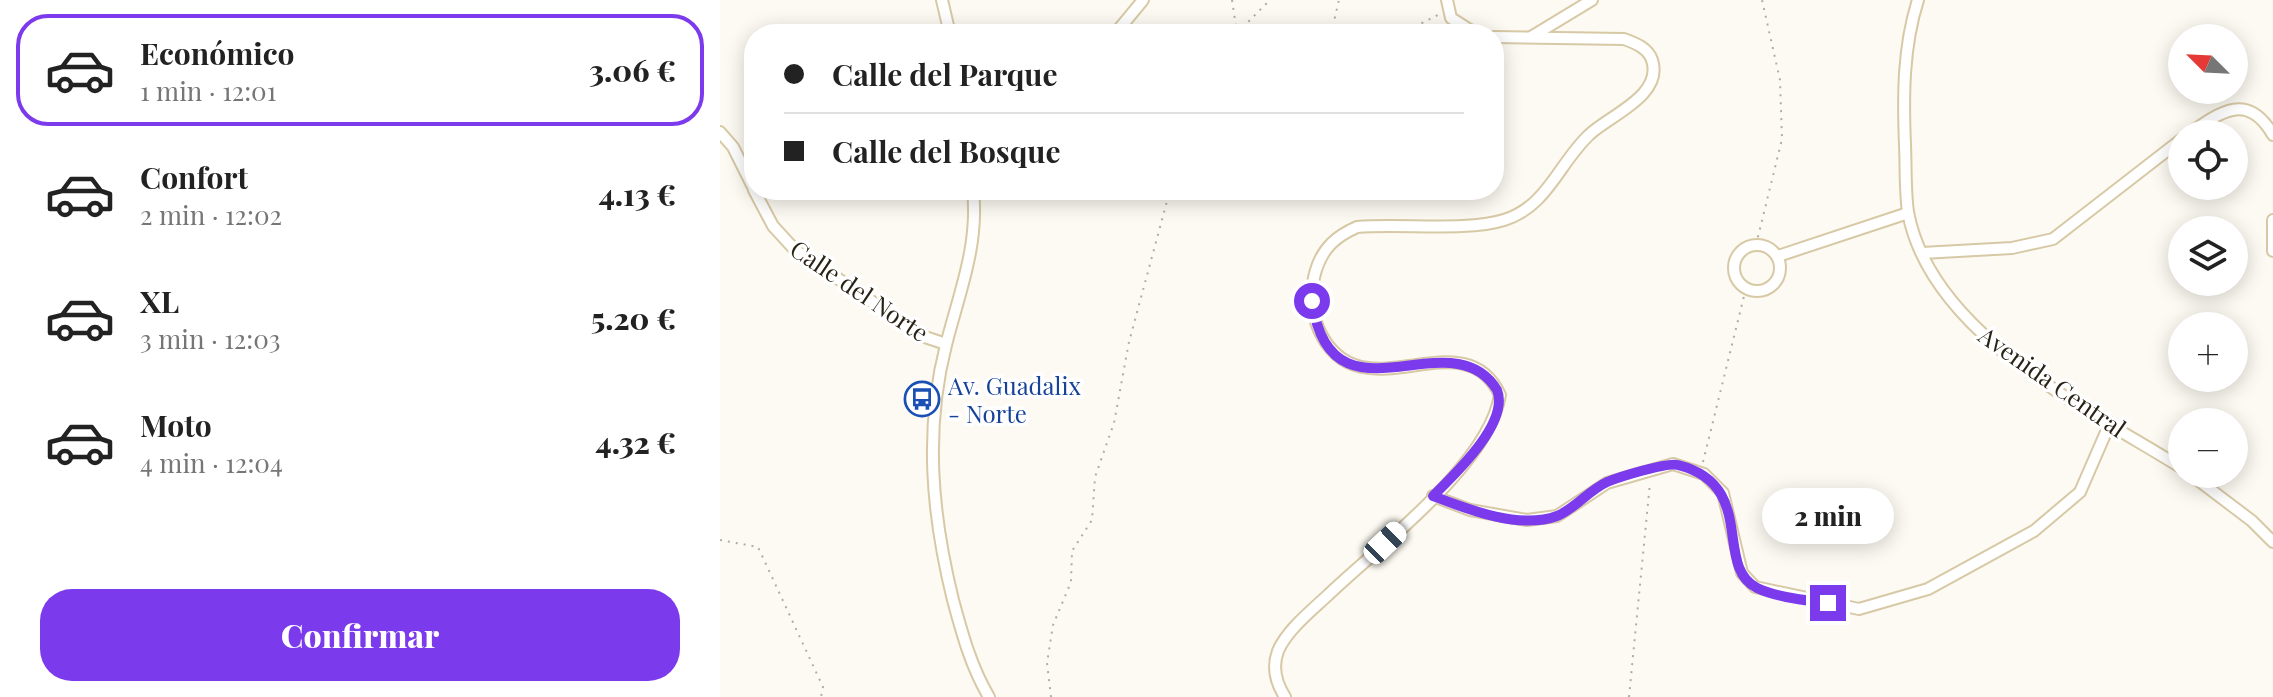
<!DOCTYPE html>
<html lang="es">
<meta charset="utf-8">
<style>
body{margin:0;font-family:"Playfair Display",serif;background:#f6f6f6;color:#222;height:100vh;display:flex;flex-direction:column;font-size:30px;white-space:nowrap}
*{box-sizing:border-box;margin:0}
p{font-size:26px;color:#767676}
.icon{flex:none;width:44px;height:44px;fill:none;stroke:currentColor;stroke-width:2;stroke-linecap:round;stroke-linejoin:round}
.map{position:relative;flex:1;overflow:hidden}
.panel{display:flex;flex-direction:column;background:#fff;width:720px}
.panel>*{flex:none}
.guide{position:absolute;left:24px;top:24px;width:760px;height:176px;border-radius:32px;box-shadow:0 4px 20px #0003;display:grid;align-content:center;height:176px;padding:0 40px;background:#fff}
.needle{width:52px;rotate:294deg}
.controls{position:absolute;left:1448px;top:24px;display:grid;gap:16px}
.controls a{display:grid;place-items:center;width:80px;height:80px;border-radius:50%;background:#fff;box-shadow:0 4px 20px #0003;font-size:40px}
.end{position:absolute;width:36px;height:36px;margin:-18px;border:10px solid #7c3aed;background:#fff;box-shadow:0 0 0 4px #fff}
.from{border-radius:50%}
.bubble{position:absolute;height:56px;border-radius:28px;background:#fff;box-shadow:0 4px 20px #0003;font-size:26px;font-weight:800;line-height:56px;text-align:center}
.car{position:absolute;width:24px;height:48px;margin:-24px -12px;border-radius:10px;box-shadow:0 0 6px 2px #0007;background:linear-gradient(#fff 24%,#345 0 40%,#fff 0 76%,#345 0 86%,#fff 0)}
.guide b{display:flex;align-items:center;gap:28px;height:76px;font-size:30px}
.guide b+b{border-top:2px solid #e0e0e0}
.guide i{width:20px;height:20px;background:#222}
ul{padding:14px 0 0;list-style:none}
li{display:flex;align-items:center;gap:24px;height:112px;margin:0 16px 12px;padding:0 24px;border:4px solid transparent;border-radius:32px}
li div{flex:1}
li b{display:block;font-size:30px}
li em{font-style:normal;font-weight:800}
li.on{border-color:#7c3aed}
li>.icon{width:72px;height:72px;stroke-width:1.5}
.cta{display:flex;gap:16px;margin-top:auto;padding:16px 40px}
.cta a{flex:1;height:92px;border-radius:32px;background:#7c3aed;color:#fff;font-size:32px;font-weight:800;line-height:92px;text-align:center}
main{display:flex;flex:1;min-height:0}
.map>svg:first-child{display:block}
</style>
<main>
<section class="panel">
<ul>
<li class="on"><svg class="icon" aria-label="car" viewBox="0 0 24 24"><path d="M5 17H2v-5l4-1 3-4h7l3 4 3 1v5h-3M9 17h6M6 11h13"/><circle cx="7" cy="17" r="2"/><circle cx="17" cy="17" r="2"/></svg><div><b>Económico</b><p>1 min · 12:01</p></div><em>3.06 €</em></li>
<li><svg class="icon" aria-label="car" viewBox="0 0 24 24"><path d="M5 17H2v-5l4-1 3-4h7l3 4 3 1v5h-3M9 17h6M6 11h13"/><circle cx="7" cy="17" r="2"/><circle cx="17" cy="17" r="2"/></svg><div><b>Confort</b><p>2 min · 12:02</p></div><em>4.13 €</em></li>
<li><svg class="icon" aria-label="car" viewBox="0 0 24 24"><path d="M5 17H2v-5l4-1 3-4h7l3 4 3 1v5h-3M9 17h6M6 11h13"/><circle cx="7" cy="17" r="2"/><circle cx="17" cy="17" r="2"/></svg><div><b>XL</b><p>3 min · 12:03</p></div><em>5.20 €</em></li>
<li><svg class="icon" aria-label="car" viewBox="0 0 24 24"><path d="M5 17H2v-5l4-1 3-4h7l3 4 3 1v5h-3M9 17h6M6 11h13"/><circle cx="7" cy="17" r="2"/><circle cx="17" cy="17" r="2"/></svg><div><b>Moto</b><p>4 min · 12:04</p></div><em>4.32 €</em></li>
</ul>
<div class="cta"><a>Confirmar</a></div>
</section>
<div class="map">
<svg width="1553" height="697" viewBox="0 0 1553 697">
<rect width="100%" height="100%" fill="#fdfaf3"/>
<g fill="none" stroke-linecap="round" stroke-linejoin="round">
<g stroke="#d7c9a5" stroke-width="14">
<g id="street">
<path d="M 222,0 L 230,34"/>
<path d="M 727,0 L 731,18 L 756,34"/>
<path d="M 1198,0 C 1183,47 1183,96 1185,145 C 1186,167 1185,191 1188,212 C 1210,333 1367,409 1462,468"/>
<path d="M 395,34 L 423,0"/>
<path d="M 811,37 L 872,0"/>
<path d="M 0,132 L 13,147 L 34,189"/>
<path d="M 1469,134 C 1501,111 1528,92 1553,135"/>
<path d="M 34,190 L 53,226 L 75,250 L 205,337 L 226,344"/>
<path d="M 253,190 C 259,246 239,293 226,345 C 204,431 212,515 233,600 C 242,633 251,667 269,697"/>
<path d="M 1553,220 L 1553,251"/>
<circle cx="1037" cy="268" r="23"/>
<path d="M 1202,253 L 1292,248 L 1333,239 L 1462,139"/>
<path d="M 1058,256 L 1188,213"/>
<path d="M 1470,474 L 1532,521 L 1553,542"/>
<path d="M 713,496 L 750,510 L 807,520 L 837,516 L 887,483 L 953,464 L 984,474 L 1003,493 L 1022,573 L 1035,587 L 1139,609 L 1208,589 L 1314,531 L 1360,492 L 1390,423"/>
<path d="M 565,697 C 556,683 552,667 558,651 C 567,630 591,611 607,596 C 658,547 769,465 780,395 C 743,315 640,419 599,330 C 591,312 590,289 596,270 C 603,247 617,236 637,227 C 680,223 746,232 784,220 C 827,207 839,163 869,135 C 888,116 944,96 932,60 C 928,48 915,43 904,39 L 774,37"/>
</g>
</g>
<g stroke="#b1ada3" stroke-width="2" stroke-dasharray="2 6" stroke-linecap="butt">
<path d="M 512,0 L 517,33"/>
<path d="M 517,33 L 550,0"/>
<path d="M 611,34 L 619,0"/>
<path d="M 680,34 L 718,15"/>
<path d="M 1036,245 L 1062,139 L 1060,80 L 1042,0"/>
<path d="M 983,462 L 1026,288"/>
<path d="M 0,540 L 38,547 L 103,687 L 101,697"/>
<path d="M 331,697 L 327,663 L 333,625 L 351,582 L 352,551 L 372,520 L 375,477 L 394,423 L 409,342 L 450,190"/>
<path d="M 909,697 L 930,483"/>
</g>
<use href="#street" stroke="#fff" stroke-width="10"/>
</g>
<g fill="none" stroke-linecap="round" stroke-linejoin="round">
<path stroke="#7c3aed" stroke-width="10" d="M 592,301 C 611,434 731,315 777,390 C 790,423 734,475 713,496 C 747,509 799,530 837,516 C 855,509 869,490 887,482 C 899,477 947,462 958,465 C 1038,485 993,566 1037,588 C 1058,598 1086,600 1108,603"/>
</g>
<defs>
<g id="bus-ring" transform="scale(1.8)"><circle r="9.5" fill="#fff" stroke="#1a4fb4" stroke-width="1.5"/><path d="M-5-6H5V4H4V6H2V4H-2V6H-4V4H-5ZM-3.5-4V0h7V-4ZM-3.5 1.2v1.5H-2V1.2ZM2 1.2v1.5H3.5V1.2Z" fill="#1a4fb4"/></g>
</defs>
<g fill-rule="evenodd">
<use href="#bus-ring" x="202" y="399"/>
</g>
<g text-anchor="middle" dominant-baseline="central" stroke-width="7" stroke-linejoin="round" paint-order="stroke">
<g font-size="24" fill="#282315" stroke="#fff">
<text transform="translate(140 290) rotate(34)">Calle del Norte</text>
<text transform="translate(1333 381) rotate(35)">Avenida Central</text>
</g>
<g font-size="24" fill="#164399" stroke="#fff" text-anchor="start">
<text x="228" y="385">Av. Guadalix<tspan x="228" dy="28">- Norte</tspan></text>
</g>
</g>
</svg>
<div class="controls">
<a><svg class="needle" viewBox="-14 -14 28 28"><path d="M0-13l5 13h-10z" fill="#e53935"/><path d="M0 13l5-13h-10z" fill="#767676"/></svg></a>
<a><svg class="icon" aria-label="locate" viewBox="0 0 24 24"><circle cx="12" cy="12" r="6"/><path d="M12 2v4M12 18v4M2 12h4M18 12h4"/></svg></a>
<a><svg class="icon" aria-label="layers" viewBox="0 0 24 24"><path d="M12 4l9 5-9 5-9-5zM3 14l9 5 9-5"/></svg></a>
<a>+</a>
<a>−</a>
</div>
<i class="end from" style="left:592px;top:301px"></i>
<i class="end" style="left:1108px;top:603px"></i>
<div class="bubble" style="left:1042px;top:488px;width:132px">2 min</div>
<i class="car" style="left:665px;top:543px;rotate:46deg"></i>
<div class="guide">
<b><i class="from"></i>Calle del Parque</b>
<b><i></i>Calle del Bosque</b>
</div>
</div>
</main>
